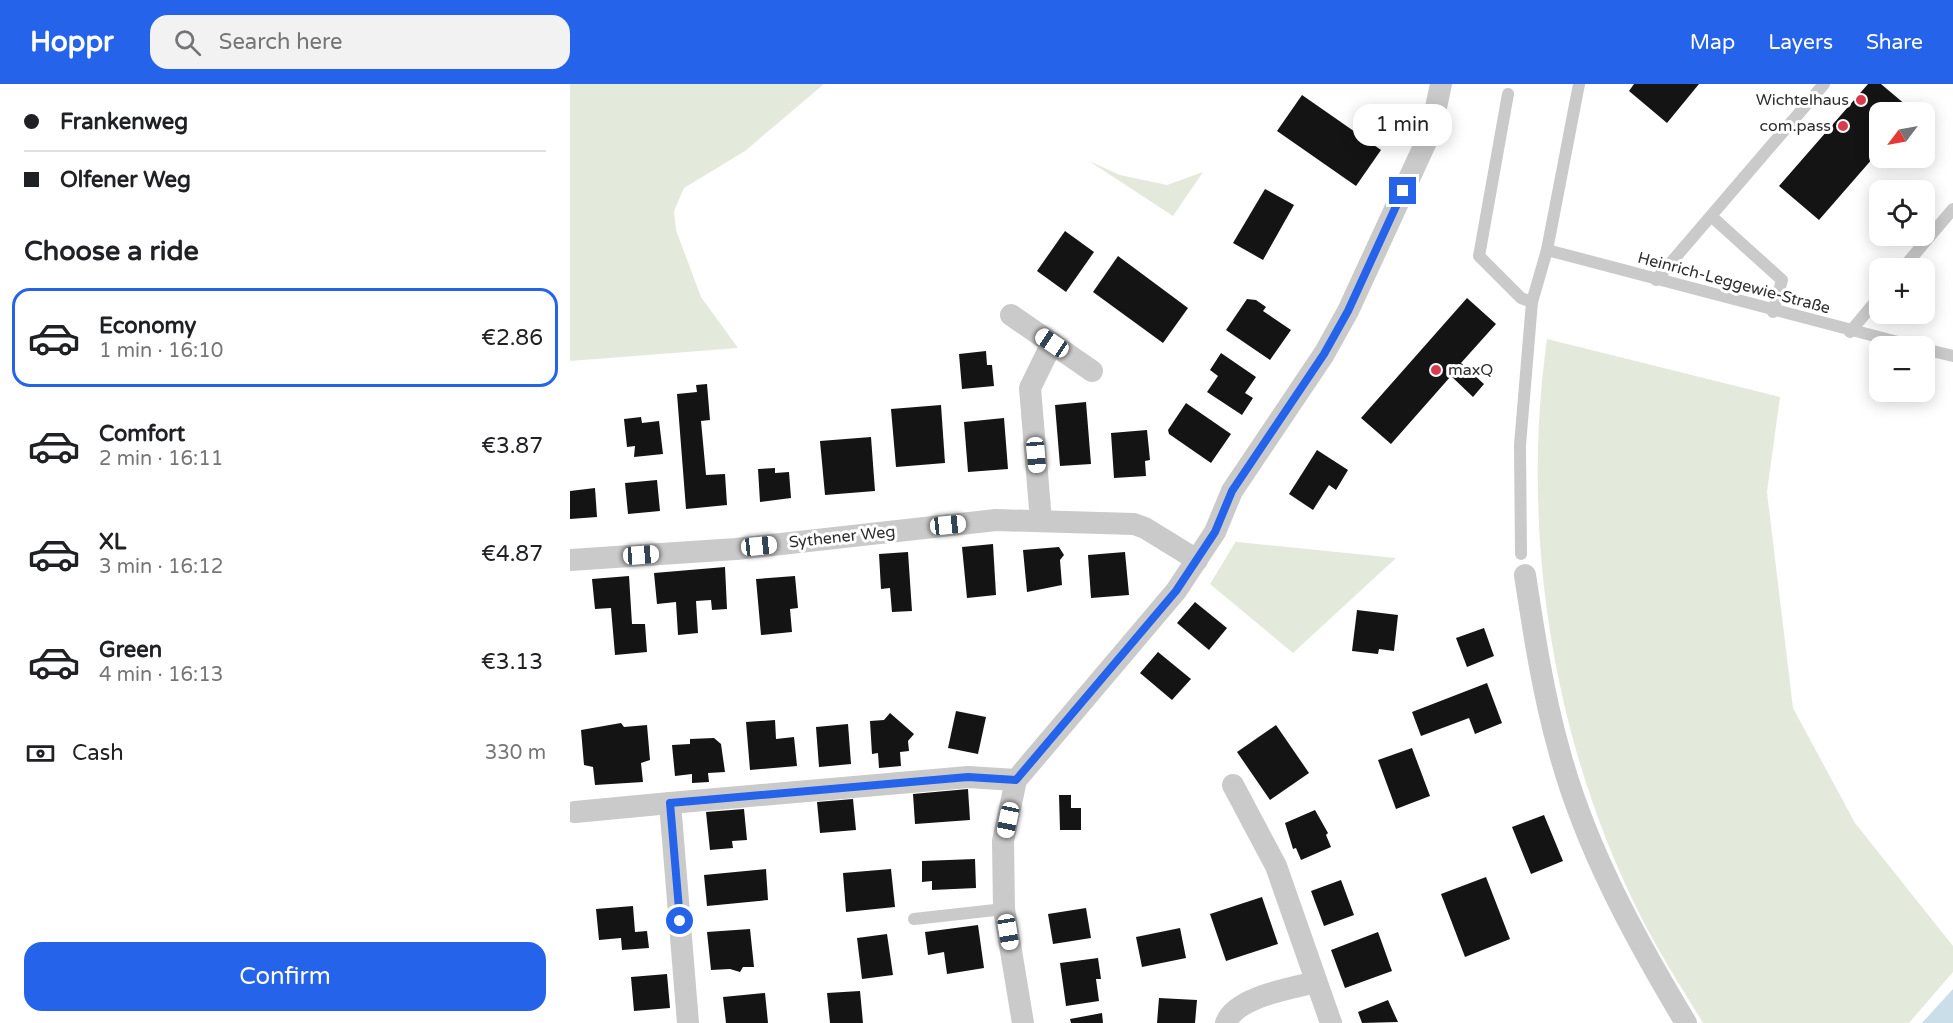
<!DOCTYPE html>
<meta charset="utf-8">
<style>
body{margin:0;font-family:"Varela Round",sans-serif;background:#f2f2f2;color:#202124;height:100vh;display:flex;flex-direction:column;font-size:22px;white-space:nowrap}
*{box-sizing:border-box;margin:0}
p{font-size:20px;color:#757577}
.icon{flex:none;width:33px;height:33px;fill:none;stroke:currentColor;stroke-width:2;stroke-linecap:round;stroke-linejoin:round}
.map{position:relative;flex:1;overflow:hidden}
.side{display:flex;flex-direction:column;background:#fff;width:570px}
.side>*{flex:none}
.top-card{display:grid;align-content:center;height:132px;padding:0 24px;background:#fff}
.needle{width:39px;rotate:238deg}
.controls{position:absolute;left:1299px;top:18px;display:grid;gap:12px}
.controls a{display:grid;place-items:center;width:66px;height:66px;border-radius:12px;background:#fff;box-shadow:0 3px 15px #0003;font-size:30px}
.end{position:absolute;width:27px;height:27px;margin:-14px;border:8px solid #2563eb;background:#fff;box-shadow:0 0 0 3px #fff}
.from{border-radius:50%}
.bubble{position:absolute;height:42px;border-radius:18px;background:#fff;box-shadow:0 3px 15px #0003;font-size:20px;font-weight:600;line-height:42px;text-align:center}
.car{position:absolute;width:18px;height:36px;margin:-18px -9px;border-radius:8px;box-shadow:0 0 4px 2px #0007;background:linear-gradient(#fff 24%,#345 0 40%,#fff 0 76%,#345 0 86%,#fff 0)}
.top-card b{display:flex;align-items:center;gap:21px;height:57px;font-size:22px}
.top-card b+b{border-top:2px solid #e0e0e0}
.top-card i{width:15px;height:15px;background:#202124}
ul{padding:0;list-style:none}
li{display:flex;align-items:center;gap:18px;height:99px;margin:0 12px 9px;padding:0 12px;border:3px solid transparent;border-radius:18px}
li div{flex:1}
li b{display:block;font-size:22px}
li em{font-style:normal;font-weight:600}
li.selected{border-color:#2563eb}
li>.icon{width:54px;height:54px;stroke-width:1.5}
h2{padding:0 24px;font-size:27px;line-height:72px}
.pay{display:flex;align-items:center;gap:15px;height:66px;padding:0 24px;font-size:22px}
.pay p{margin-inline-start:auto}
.primary-button{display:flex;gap:12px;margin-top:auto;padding:12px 24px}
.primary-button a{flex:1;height:69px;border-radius:18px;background:#2563eb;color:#fff;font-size:24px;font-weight:600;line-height:69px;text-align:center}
header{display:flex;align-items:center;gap:36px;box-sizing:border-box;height:84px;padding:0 30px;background:#2563eb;color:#fff}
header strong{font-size:28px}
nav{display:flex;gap:33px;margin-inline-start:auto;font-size:21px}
.search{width:420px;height:54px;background:#f2f2f2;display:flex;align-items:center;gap:15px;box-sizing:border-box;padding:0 21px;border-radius:18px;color:#757577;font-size:22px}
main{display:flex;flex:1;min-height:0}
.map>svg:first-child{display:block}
</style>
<header>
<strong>Hoppr</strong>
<div class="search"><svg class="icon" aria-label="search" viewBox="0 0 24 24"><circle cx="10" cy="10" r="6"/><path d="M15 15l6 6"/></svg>Search here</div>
<nav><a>Map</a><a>Layers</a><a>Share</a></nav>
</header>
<main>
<section class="side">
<div class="top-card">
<b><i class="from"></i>Frankenweg</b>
<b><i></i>Olfener Weg</b>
</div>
<h2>Choose a ride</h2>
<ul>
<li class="selected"><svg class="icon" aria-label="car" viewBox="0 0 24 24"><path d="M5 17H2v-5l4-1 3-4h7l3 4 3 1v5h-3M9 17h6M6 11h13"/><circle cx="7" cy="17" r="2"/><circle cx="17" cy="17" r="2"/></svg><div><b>Economy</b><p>1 min · 16:10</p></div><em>€2.86</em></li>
<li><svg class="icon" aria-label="car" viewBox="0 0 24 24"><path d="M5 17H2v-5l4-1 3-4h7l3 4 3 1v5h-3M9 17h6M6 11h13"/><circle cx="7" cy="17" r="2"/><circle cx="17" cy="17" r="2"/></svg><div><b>Comfort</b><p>2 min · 16:11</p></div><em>€3.87</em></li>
<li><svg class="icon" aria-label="car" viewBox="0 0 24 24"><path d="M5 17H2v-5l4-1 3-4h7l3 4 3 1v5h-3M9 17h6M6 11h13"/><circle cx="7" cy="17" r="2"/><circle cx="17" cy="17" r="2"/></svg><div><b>XL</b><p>3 min · 16:12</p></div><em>€4.87</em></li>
<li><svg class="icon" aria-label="car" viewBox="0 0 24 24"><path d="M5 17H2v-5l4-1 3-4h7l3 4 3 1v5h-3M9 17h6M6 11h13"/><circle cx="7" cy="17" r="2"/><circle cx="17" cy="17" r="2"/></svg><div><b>Green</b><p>4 min · 16:13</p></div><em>€3.13</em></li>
</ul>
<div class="pay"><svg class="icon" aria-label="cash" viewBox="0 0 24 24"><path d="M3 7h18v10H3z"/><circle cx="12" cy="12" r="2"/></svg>Cash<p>330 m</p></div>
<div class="primary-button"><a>Confirm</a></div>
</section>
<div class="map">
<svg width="1383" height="939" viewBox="0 0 1383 939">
<rect width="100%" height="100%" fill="#fff"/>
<g fill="#e4eadb">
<path d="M 0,0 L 254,0 L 175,67 L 114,104 L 104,127 L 106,146 L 131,213 L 168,264 L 0,277 Z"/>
<path d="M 519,77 L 550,91 L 597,101 L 633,88 L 603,132 Z"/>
<path d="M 977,255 L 1210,313 L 1197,408 L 1223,624 L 1285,739 L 1383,862 L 1383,888 L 1339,939 L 1133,939 C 1111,903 1088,867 1069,829 C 982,655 950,447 977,255 Z"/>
<path d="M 666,457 L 667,458 L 826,474 L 723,569 L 640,500 Z"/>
</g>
<path fill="#c9dee9" d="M 1383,905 L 1383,939 L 1352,939 Z"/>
<g fill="#141414">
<path d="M 1064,0 L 1129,0 L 1097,39 L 1059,7 Z"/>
<path d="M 1298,0 L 1311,0 L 1343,27 L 1310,28 L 1310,66 L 1249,136 L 1209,102 Z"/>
<path d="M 732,11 L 811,66 L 786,102 L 707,47 Z"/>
<path d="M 695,105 L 724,121 L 693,176 L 663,159 Z"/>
<path d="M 495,147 L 524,168 L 496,208 L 467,187 Z"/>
<path d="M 548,172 L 618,224 L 593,259 L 523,208 Z"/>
<path d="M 897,214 L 926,240 L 891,279 L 914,300 L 903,313 L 881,292 L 821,360 L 791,334 Z"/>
<path d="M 677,215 L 686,216 L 696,223 L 693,227 L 721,246 L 700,276 L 656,246 Z"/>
<path d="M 416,267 L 417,281 L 422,281 L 424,302 L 392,305 L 389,270 Z"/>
<path d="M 651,269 L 686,293 L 675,309 L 683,314 L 672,331 L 637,308 L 648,292 L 640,286 Z"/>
<path d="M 137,300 L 140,336 L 131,337 L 136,391 L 155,390 L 157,421 L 116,425 L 107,310 L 127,308 L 126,301 Z"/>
<path d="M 516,318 L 521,380 L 490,382 L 485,321 Z"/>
<path d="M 616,319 L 661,350 L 641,379 L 599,350 L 598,346 Z"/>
<path d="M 371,321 L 375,379 L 326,383 L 321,325 Z"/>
<path d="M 71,333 L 72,339 L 89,337 L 93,370 L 64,373 L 65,362 L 57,363 L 54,335 Z"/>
<path d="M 434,334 L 438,385 L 398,388 L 394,338 Z"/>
<path d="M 577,346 L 580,376 L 575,377 L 576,392 L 544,394 L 541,349 Z"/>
<path d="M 301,353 L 305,407 L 255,411 L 250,357 Z"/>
<path d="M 747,366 L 778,386 L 766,406 L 759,401 L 743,426 L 719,410 Z"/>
<path d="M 205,384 L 205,389 L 219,388 L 221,414 L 190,418 L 188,385 Z"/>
<path d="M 87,396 L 90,427 L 58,430 L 55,399 Z"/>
<path d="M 25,404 L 27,433 L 0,435 L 0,407 Z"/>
<path d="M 423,460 L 426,511 L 397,514 L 392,463 Z"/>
<path d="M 489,463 L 494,471 L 490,476 L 492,501 L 457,508 L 453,466 Z"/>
<path d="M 338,468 L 342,527 L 322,528 L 320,504 L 311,505 L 309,470 Z"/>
<path d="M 555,468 L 559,511 L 521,514 L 518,471 Z"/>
<path d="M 155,483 L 157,525 L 142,526 L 141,516 L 126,517 L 128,549 L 108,551 L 106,518 L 87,520 L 84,489 Z"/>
<path d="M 59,492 L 62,540 L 75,540 L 77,568 L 45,571 L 41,524 L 25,525 L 22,495 Z"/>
<path d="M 225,492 L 228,524 L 220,525 L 222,548 L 191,551 L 186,495 Z"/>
<path d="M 625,518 L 657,544 L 639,566 L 607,539 Z"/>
<path d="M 787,526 L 828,531 L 824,567 L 809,565 L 808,570 L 782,567 Z"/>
<path d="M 914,544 L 924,572 L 897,583 L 886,554 Z"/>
<path d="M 588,568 L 621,595 L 602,616 L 570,589 Z"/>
<path d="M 917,599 L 932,639 L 905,650 L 899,634 L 851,652 L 842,628 Z"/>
<path d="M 386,627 L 416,633 L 408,670 L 378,664 Z"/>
<path d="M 320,629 L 344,650 L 338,657 L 339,667 L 330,668 L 331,682 L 309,684 L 308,669 L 302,670 L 300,637 L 314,636 Z"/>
<path d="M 205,636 L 206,655 L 224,653 L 227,682 L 180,686 L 176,638 Z"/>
<path d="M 51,639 L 54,643 L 77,641 L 80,676 L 71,679 L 73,698 L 25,701 L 23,683 L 14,681 L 11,646 Z"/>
<path d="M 278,640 L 281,680 L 249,683 L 246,643 Z"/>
<path d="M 706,641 L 739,689 L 700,716 L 667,668 Z"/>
<path d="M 144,654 L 151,660 L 155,688 L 138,689 L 139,698 L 122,699 L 122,690 L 105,692 L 102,661 L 120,660 L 120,655 Z"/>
<path d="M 842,664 L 860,712 L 826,725 L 808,676 Z"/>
<path d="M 398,705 L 400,736 L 345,740 L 343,710 Z"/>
<path d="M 489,711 L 501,711 L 501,724 L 511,724 L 511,746 L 490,746 Z"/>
<path d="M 283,715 L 286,746 L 250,749 L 247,718 Z"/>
<path d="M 174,725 L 177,756 L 162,757 L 163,764 L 140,766 L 136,728 Z"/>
<path d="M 745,726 L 758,749 L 756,751 L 761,763 L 731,776 L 726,764 L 723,765 L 715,739 Z"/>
<path d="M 974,731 L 993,777 L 961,790 L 942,743 Z"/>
<path d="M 405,775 L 406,804 L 362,806 L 362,797 L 352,798 L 352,777 Z"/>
<path d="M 196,785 L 198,816 L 137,822 L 134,791 Z"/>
<path d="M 321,785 L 325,823 L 276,828 L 273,789 Z"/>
<path d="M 916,793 L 940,855 L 895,873 L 871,810 Z"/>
<path d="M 771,796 L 784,831 L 754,842 L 741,807 Z"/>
<path d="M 692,813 L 708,860 L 656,877 L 640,830 Z"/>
<path d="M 63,822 L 65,848 L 77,847 L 79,864 L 52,866 L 51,854 L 29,856 L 26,825 Z"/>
<path d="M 516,824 L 521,854 L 483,860 L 478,830 Z"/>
<path d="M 408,841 L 414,884 L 377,890 L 374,868 L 358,871 L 355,848 Z"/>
<path d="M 610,844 L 616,874 L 572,883 L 566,853 Z"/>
<path d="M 180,845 L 184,883 L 173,883 L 170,888 L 160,885 L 141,886 L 137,848 Z"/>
<path d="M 808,848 L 822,887 L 775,904 L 761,866 Z"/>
<path d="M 317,850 L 323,891 L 292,895 L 287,854 Z"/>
<path d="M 528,874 L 531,895 L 526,895 L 529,917 L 496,922 L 490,879 Z"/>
<path d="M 97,890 L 100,924 L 64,927 L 61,893 Z"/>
<path d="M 290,907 L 293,939 L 260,939 L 257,909 Z"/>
<path d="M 195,909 L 198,939 L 156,939 L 153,913 Z"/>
<path d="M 589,914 L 627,916 L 625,939 L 587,939 Z"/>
<path d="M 818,916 L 828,938 L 792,939 L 788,928 Z"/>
<path d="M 532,929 L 533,939 L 501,939 L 500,935 Z"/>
</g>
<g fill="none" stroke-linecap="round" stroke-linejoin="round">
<g stroke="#cacaca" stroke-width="12">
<path d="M 938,10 L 909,172 L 951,214 L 962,218"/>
<path d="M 1141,132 L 1212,196 L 1203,228"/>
<path d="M 977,166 L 1343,262"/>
<path d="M 1333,184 L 1383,125"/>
<path d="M 1086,196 L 1254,0"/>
<path d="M 1280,248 L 1310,212"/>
<path d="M 1354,265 L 1383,272"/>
<path d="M 951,470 L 950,361 L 962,218 L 977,166 L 1009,0"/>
<path d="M 344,835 L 434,825"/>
</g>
<g stroke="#cacaca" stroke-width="22">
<path d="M 441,231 L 522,287"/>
<path d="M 471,437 L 460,304 L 482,259"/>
<path d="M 0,476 L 166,465 L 426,436 L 564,440 L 575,444 L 627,476"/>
<path d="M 955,491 C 964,550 973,609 989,666 C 1015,763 1065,854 1116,939"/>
<path d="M 663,701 L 706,782 L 761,939"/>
<path d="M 5,728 L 100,719"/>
<path d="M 118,939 L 100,719 L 398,693 L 446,696"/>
<path d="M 453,939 L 434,825 L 433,757 L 446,696 L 606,507 L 645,448 L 662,407 L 754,270 L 778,227 L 861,47 L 871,0"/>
<path d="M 656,939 C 665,913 722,904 746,898"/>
</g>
</g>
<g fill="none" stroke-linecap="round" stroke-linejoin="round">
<path stroke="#2563eb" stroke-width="8" d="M 110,837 L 100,719 L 398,693 L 446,696 L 606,507 L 645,448 L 662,407 L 754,270 L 778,227 L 833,107"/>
</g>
<g fill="#d93a4e" stroke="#fff" stroke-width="2">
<circle cx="1291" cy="16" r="6"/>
<circle cx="1273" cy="42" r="6"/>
<circle cx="866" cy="286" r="6"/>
</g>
<g text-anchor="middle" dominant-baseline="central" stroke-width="6" stroke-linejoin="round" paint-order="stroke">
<g font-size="16" fill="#2d2d2d" stroke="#fff" text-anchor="end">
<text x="1279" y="16">Wichtelhaus</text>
<text x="1261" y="42">com.pass</text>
<text x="878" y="286" text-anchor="start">maxQ</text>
</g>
<g font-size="16" fill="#2d2d2d" stroke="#fff">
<text transform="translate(1164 199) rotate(15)">Heinrich-Leggewie-Straße</text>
<text transform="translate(272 453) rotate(-6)">Sythener Weg</text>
</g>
</g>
</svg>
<div class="controls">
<a><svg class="needle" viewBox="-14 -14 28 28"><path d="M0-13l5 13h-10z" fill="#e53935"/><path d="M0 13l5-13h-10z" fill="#757577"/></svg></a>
<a><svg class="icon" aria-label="locate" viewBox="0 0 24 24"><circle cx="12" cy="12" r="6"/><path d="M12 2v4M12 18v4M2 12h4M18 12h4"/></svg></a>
<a>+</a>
<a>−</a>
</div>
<i class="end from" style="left:110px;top:837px"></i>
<i class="end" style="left:833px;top:107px"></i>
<div class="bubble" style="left:783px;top:20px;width:99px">1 min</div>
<i class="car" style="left:482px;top:259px;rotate:304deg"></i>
<i class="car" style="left:466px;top:371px;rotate:175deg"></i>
<i class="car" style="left:378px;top:441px;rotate:84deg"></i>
<i class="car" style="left:189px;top:462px;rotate:84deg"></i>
<i class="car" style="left:71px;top:471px;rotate:86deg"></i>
<i class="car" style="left:438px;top:736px;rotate:192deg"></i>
<i class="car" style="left:438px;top:848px;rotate:171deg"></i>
</div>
</main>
